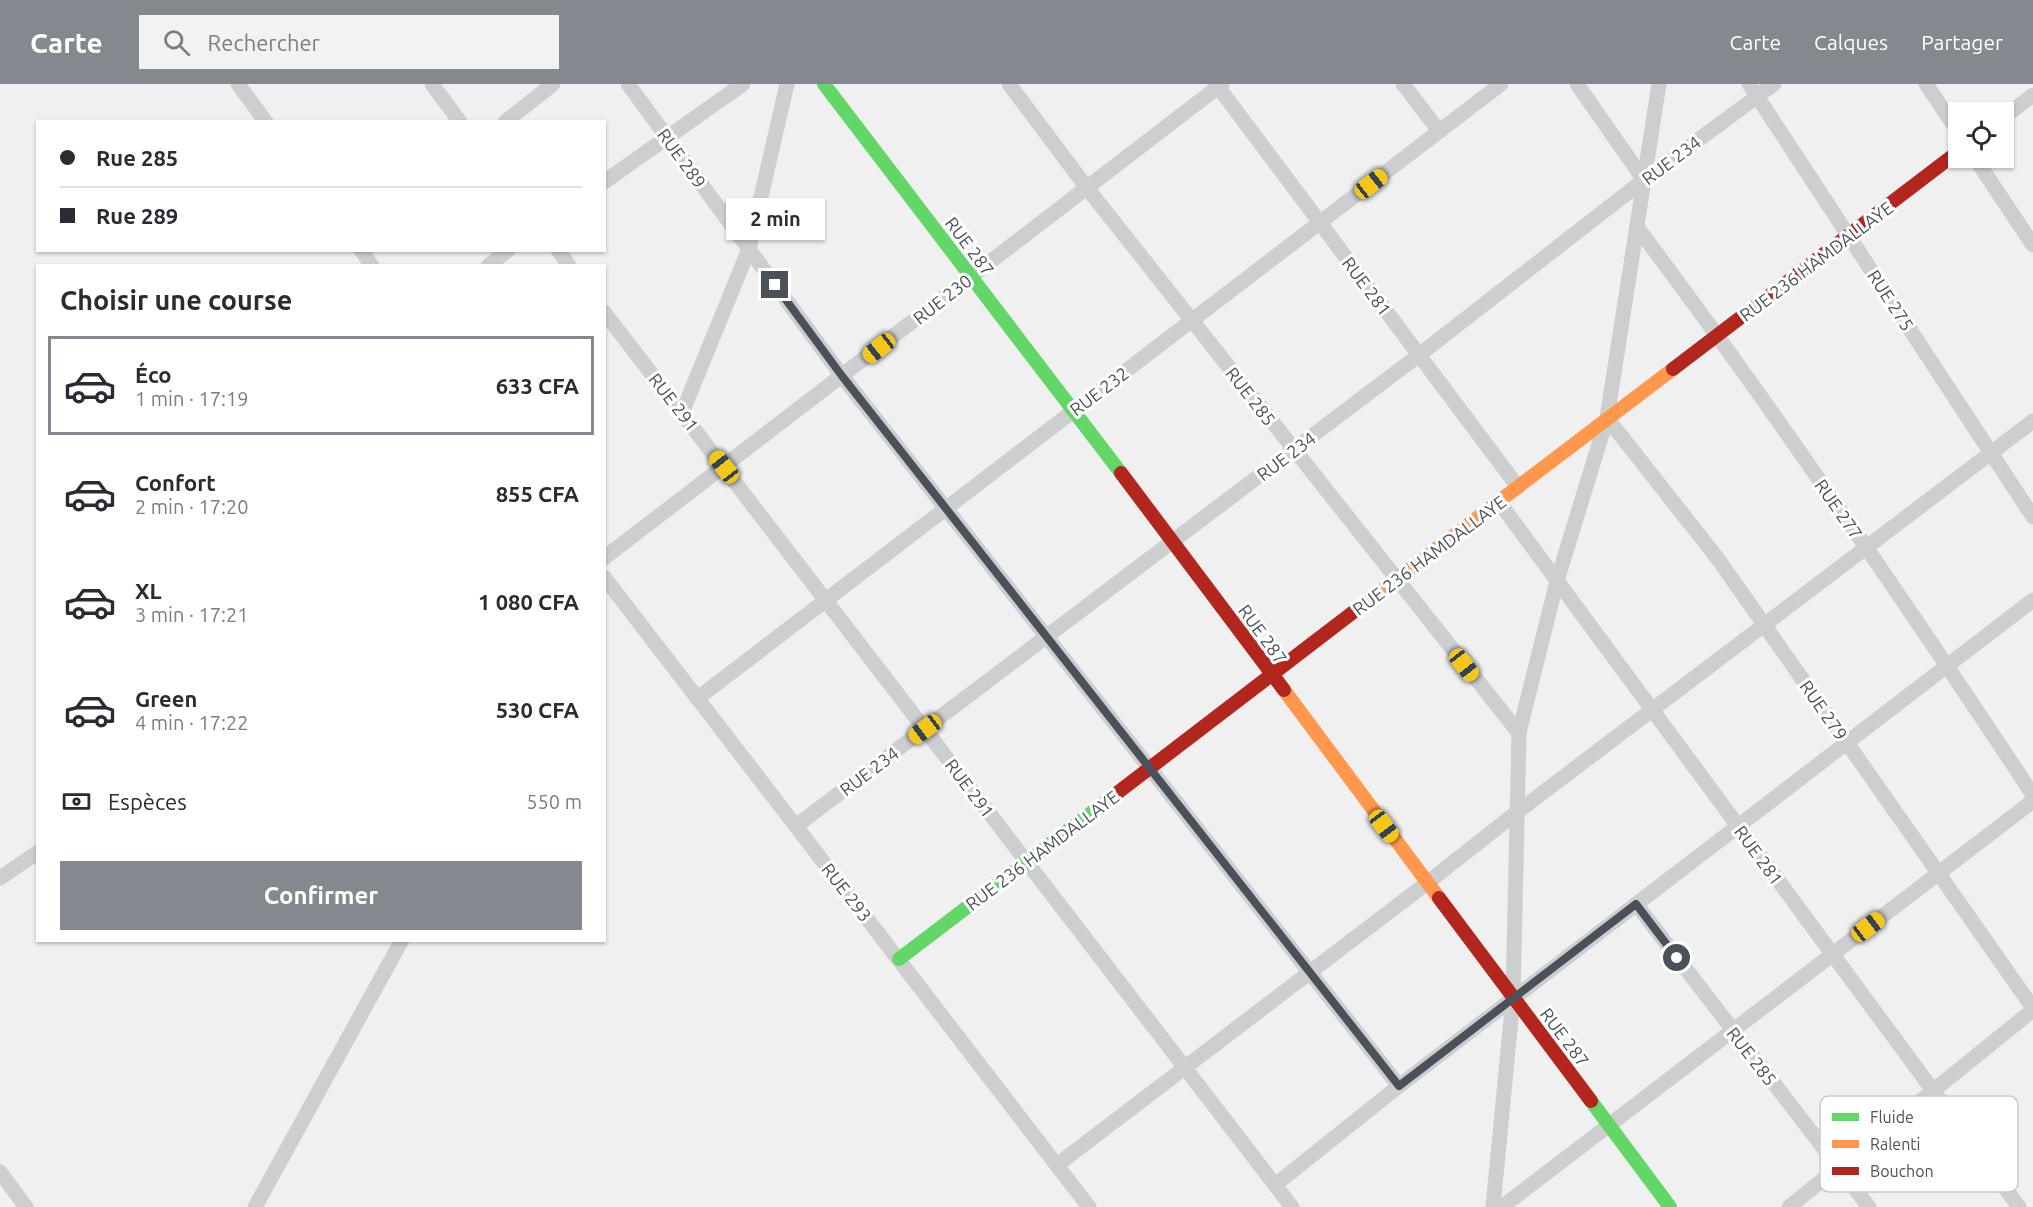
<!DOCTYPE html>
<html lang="fr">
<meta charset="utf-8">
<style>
body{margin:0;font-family:Ubuntu,sans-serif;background:#f2f2f3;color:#2b2b33;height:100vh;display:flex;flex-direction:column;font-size:22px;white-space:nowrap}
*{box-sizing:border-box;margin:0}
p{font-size:20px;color:#7c7c81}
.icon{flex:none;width:33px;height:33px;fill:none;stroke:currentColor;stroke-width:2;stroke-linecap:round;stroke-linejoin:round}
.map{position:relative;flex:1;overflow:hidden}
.side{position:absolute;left:36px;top:180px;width:570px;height:678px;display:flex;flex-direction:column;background:#fff;border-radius:0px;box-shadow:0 2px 4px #0004}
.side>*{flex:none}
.banner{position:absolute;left:36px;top:36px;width:570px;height:132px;border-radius:0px;box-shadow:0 2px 4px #0004;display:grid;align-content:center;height:132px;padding:0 24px;background:#fff}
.tools{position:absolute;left:1948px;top:18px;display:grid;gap:12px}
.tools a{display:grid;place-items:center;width:66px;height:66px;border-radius:0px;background:#fff;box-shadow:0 2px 4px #0004;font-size:30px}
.end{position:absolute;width:27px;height:27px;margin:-14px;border:8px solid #49515b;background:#fff;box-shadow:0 0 0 3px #fff}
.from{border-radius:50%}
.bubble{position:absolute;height:42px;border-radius:0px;background:#fff;box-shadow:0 2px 4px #0004;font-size:20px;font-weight:600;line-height:42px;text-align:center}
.car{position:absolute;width:18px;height:36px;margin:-18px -9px;border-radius:8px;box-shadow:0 0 4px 2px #0007;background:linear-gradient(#f5c518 24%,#345 0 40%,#f5c518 0 76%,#345 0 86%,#f5c518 0)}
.banner b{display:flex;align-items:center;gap:21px;height:57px;font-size:22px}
.banner b+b{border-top:2px solid #e1e1e2}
.banner i{width:15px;height:15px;background:#2b2b33}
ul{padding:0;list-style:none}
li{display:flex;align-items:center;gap:18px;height:99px;margin:0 12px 9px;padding:0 12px;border:3px solid transparent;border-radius:0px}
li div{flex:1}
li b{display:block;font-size:22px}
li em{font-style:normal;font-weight:600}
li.selected{border-color:#83898f}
li>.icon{width:54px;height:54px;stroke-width:1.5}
h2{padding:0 24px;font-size:27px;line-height:72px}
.pay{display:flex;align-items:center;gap:15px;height:66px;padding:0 24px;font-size:22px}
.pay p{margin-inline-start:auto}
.cta{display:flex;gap:12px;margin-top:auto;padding:12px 24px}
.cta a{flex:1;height:69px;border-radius:0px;background:#83898f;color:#fff;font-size:24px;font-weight:600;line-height:69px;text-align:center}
header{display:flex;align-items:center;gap:36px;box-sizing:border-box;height:84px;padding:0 30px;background:#83898f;color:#fff}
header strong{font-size:28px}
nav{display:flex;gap:33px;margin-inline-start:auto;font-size:21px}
.search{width:420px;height:54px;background:#f2f2f3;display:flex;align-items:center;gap:15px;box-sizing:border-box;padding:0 21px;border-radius:0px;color:#7c7c81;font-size:22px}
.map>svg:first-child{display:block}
</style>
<header>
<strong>Carte</strong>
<div class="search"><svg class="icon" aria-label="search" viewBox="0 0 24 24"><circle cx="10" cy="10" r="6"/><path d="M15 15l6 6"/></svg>Rechercher</div>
<nav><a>Carte</a><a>Calques</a><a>Partager</a></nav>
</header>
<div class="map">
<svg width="2033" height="1123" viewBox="0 0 2033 1123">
<rect width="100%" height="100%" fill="#f0f0f0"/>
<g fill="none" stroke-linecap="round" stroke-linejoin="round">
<g stroke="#ccced0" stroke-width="15">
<path d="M 238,0 L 266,38"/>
<path d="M 432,0 L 460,38"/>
<path d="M 628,0 L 842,292 L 1399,1002"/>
<path d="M 1009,0 L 1087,104 L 1519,649"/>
<path d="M 1216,0 L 1518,403"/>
<path d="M 1403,0 L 1439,47"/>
<path d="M 1577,0 L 1644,96"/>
<path d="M 1749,0 L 2033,433"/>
<path d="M 1926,0 L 1959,49"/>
<path d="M 2004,33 L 2033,11"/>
<path d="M 505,38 L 553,0"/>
<path d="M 1975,74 L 2033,161"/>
<path d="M 604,98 L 743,0"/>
<path d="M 1637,143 C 1776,328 1906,519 2033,711"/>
<path d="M 361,166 L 372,182"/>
<path d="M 558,166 L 569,182"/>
<path d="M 488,182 L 508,166"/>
<path d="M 604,228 L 1292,1123"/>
<path d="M 682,329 L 749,165 L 787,0"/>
<path d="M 1607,334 L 1718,475 L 2033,924"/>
<path d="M 1499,418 L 2019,1123"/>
<path d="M 604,474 L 1222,0"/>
<path d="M 604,493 L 1089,1123"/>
<path d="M 698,614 L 1501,0"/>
<path d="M 796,742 L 1419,271 L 1644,96 L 1774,0"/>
<path d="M 0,794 L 38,768"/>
<path d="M 1636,820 L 1869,1123"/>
<path d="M 1057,1081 L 1427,799 L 1516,729 L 2033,337"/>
<path d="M 0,1088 L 26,1123"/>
<path d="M 1275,1101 L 1399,1002 L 2033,516"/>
<path d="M 255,1123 L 402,856"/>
<path d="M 1493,1123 L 1513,914 L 1519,649 L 1557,497 L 1607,334 L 1659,0"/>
<path d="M 1502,1123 L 2033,717"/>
<path d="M 1789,1123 L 2033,926"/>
</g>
<g stroke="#63d668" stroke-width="14">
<path d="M 824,0 L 1121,389"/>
<path d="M 899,875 L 1108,716"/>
<path d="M 1591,1017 L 1670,1123"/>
</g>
<g stroke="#ff974d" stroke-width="14">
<path d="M 1356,526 L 1673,285"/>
<path d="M 1284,606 L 1439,814"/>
</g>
<g stroke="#b3261e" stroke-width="14">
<path d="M 1673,285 L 1959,67"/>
<path d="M 1121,389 L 1284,606"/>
<path d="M 1108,716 L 1356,526"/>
<path d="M 1439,814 L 1591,1017"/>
</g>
</g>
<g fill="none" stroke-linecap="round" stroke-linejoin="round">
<path stroke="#49515b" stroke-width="8" d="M 775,201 L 842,292 L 1399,1002 L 1636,820 L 1677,874"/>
</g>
<g text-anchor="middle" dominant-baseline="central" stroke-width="6" stroke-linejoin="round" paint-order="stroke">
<g font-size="18" fill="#49515b" stroke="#fff">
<text transform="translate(682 74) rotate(54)">RUE 289</text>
<text transform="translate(1671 76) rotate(-37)">RUE 234</text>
<text transform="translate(970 162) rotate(53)">RUE 287</text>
<text transform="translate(1816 177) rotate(-37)">RUE 236 HAMDALLAYE</text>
<text transform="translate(1367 202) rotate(53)">RUE 281</text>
<text transform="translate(942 215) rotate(-38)">RUE 230</text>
<text transform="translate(1891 216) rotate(57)">RUE 275</text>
<text transform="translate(1099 307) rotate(-37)">RUE 232</text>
<text transform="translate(1251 312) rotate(52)">RUE 285</text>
<text transform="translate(674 318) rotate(52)">RUE 291</text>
<text transform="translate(1286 372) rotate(-37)">RUE 234</text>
<text transform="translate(1839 425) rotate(55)">RUE 277</text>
<text transform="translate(1429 471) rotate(-37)">RUE 236 HAMDALLAYE</text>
<text transform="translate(1263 550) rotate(54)">RUE 287</text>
<text transform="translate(1824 626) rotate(55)">RUE 279</text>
<text transform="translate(869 687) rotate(-37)">RUE 234</text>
<text transform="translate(970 704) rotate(53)">RUE 291</text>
<text transform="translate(1042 766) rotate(-37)">RUE 236 HAMDALLAYE</text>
<text transform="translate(1759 771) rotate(54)">RUE 281</text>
<text transform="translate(847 808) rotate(52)">RUE 293</text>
<text transform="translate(1565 953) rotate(53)">RUE 287</text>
<text transform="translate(1752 972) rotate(52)">RUE 285</text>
</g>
</g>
<rect x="1820" y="1012" width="198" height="96" rx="9" fill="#fff" stroke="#c8cbce" stroke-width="1.5"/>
<rect x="1832" y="1029" width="27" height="8" fill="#63d668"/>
<rect x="1832" y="1056" width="27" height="8" fill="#ff974d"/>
<rect x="1832" y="1083" width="27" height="8" fill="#b3261e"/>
<g font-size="16" fill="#49515b">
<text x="1870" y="1039">Fluide</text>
<text x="1870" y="1066">Ralenti</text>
<text x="1870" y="1093">Bouchon</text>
</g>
</svg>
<div class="tools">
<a><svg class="icon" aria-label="locate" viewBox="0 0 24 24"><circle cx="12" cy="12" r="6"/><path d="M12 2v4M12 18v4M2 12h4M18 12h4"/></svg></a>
</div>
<i class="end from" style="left:1677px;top:874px"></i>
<i class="end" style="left:775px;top:201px"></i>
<div class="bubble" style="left:726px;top:114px;width:99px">2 min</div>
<i class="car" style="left:1371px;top:100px;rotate:52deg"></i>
<i class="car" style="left:879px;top:264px;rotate:232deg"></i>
<i class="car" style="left:724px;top:383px;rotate:322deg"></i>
<i class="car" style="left:1464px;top:581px;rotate:142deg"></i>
<i class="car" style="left:925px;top:645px;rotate:233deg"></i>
<i class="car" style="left:1384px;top:742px;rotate:143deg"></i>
<i class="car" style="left:1868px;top:843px;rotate:53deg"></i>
<div class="banner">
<b><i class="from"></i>Rue 285</b>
<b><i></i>Rue 289</b>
</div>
<section class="side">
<h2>Choisir une course</h2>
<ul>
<li class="selected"><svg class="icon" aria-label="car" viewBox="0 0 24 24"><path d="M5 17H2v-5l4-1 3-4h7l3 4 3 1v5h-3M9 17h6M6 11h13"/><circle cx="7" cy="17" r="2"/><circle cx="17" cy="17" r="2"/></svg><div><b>Éco</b><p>1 min · 17:19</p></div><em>633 CFA</em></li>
<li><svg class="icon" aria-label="car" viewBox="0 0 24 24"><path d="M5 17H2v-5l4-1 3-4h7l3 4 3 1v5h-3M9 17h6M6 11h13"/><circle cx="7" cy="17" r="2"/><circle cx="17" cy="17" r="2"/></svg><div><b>Confort</b><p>2 min · 17:20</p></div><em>855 CFA</em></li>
<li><svg class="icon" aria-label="car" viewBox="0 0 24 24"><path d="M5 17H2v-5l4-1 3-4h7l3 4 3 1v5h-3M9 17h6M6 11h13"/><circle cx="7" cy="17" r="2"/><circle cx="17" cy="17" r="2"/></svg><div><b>XL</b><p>3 min · 17:21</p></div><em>1 080 CFA</em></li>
<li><svg class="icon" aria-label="car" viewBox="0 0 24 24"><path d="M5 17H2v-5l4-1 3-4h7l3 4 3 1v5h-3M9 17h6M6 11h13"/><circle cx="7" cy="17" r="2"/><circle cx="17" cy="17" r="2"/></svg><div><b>Green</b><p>4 min · 17:22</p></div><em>530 CFA</em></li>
</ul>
<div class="pay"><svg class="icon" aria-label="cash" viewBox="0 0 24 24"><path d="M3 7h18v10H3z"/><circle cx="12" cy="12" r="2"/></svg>Espèces<p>550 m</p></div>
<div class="cta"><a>Confirmer</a></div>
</section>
</div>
